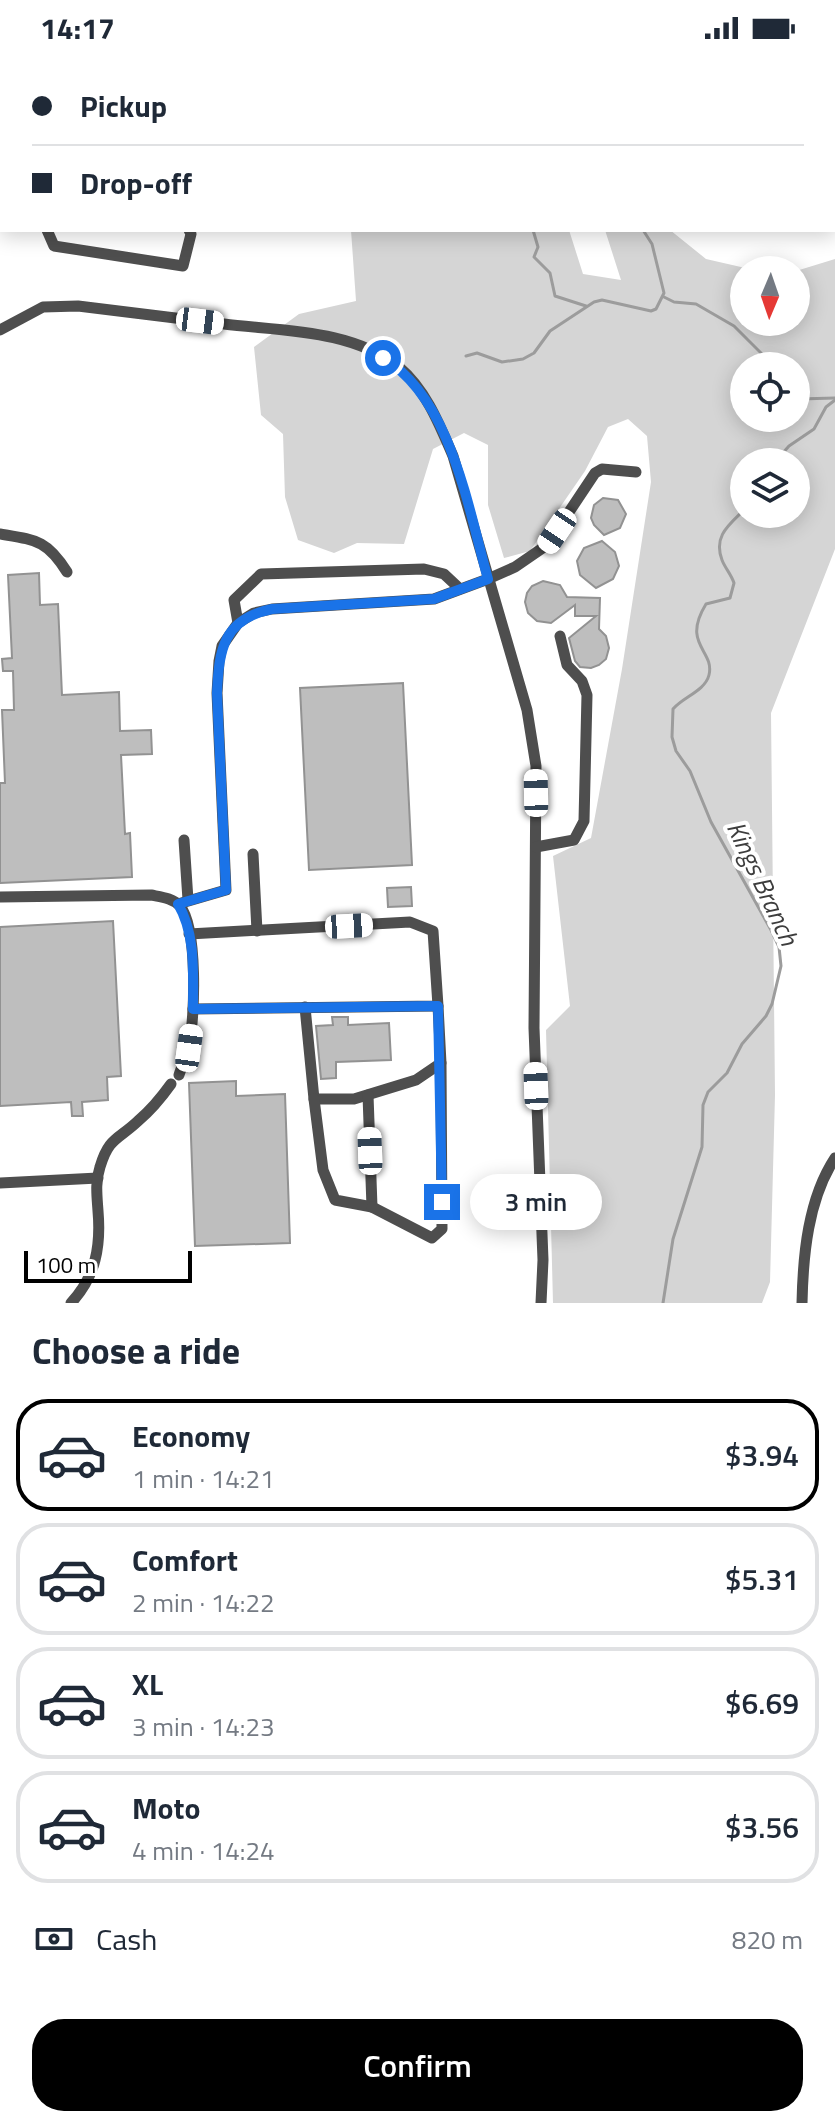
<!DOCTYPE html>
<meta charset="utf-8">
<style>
body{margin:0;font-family:"Titillium Web",sans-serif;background:#f6f6f7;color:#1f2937;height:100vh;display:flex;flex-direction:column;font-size:30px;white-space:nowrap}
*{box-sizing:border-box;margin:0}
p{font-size:26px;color:#747a83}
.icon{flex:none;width:44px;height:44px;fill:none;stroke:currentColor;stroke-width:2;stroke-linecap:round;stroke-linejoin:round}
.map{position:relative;height:1247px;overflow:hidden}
.panel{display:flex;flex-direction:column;background:#fff;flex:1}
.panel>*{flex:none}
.guide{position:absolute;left:0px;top:0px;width:836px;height:176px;box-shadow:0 4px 20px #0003;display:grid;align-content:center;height:176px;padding:0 32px;background:#fff}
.needle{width:52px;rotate:182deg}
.tools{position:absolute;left:730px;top:200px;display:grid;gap:16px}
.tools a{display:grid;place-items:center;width:80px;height:80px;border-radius:50%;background:#fff;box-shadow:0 4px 20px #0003;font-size:40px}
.scale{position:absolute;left:24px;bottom:20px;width:168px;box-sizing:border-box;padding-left:8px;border:4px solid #000;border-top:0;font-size:22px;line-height:28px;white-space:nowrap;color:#000;-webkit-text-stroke:6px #fff;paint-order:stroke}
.end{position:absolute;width:36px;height:36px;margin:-18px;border:10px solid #1a73e8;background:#fff;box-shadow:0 0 0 4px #fff}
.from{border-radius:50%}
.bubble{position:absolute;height:56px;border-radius:28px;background:#fff;box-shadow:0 4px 20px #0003;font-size:26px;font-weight:600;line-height:56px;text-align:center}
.car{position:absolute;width:24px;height:48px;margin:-24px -12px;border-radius:10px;box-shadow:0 0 6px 2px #0007;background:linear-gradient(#fff 24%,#345 0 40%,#fff 0 76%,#345 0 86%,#fff 0)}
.guide b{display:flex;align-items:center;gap:28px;height:76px;font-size:30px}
.guide b+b{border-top:2px solid #e0e1e3}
.guide i{width:20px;height:20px;background:#1f2937}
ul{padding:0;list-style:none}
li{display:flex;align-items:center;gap:24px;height:112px;margin:0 16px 12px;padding:0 16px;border:4px solid #e0e1e3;border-radius:32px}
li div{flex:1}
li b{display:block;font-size:30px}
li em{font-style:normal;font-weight:600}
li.current{border-color:#000}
li>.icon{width:72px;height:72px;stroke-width:1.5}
h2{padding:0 32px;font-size:36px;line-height:96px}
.pay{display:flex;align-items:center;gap:20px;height:88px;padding:0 32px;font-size:30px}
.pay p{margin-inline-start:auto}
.cta{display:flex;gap:16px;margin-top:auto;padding:16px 32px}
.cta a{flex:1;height:92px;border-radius:32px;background:#000;color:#fff;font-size:32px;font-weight:600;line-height:92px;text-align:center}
.status{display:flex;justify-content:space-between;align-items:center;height:56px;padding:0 40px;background:#fff;direction:ltr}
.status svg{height:22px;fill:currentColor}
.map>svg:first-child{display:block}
</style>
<div class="status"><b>14:17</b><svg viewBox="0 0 49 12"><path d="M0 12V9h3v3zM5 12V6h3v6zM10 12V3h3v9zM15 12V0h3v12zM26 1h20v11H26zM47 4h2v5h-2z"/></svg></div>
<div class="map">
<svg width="835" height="1247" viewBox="0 0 835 1247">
<rect width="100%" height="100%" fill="#fff"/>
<path fill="#d5d5d5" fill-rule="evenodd" d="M 351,174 L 569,174 L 583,218 L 621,224 L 605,174 L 670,174 L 706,203 L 754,214 L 744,214 L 744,266 L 796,266 L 796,215 L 835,203 L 835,493 L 771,657 L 775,1039 L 770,1226 L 762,1247 L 553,1247 L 546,974 L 570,950 L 553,800 L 591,782 L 622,613 L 651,426 L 647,380 L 628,363 L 608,371 L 585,415 L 530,495 L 504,502 L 488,449 L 488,389 L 464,377 L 433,393 L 404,488 L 357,487 L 334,497 L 298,484 L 285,441 L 283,378 L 261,359 L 254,291 L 299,258 L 356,245 ZM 744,310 L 796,310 L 796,362 L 744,362 ZM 744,406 L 796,406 L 796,458 L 744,458 Z"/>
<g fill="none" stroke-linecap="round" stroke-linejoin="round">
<g stroke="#9c9c9c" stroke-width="3">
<path d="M 624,2 L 625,0"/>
<path d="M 533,174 L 538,191 L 534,201 L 550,217 L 555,240 L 586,250"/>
<path d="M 664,241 L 674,246 L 696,248 L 734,270 L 774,310"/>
<path d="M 466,300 L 477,297 L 502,306 L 523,303 L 534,297 L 550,275 L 594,246 L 602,244 L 651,255 L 656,253 L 664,237 L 652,188 L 643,174"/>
<path d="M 796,338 L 799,343 L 835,342"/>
<path d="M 775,406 L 789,390 L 814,373 L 826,351 L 835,344"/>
<path d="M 663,1247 L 673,1183 L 702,1091 L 703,1049 L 708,1036 L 727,1017 L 742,988 L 766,960 L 772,948 L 781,910 L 779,891 L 771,874 L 711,766 L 690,715 L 676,695 L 672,681 L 673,653 C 683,641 705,635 709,619 C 715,594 681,589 706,548 L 730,542 L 734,527 C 731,518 725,512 722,504 C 713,480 729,469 744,454"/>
</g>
</g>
<g fill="#bebebe" stroke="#929292" stroke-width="2">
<path d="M 603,442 L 618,444 L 626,458 L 620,472 L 604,479 L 594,469 L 591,462 L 594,449 Z"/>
<path d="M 602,485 L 615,496 L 619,510 L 613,523 L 596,532 L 580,519 L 577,505 L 584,492 Z"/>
<path d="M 39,517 L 40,549 L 58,548 L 62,639 L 119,636 L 120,675 L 151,674 L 152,698 L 121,699 L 125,778 L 130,777 L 132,821 L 0,827 L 0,727 L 5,727 L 2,654 L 14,654 L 13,615 L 3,615 L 2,603 L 12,602 L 8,519 Z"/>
<path d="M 543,525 L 560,529 L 567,541 L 600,542 L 599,573 L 606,580 L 609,592 L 606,603 L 599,609 L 591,612 L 580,611 L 575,605 L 569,582 L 596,560 L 575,560 L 575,549 L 551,567 L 537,565 L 528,557 L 525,546 L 527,537 L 532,530 Z"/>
<path d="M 403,627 L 412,809 L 309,814 L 300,632 Z"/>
<path d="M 411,831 L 412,850 L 388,851 L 387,832 Z"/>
<path d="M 113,865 L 121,1020 L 107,1021 L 108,1044 L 82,1046 L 83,1060 L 72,1060 L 71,1046 L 0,1050 L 0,871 Z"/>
<path d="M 332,961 L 348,961 L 348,969 L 389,967 L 391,1004 L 336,1006 L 336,1022 L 321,1023 L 316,970 L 333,969 Z"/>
<path d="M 236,1025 L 236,1040 L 285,1038 L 290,1187 L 195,1190 L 189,1027 Z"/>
</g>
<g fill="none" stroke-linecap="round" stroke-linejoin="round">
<g stroke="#4e4e4e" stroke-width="11">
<path d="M 69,2 L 69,0"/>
<path d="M 0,101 L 2,101"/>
<path d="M 47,174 L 54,190 L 183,210 L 191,178 L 189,174"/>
<path d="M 0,274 L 43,251 L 78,250 C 127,256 175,262 224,268 C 281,275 353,273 400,312 C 426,334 440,370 453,400 L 527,654 L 536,710 L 534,972 L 543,1204 L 541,1247"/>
<path d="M 0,478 C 36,484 47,484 67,516"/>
<path d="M 238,567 L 234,544 L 261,518 L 424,513 L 444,518 L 460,533"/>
<path d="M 184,784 L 188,844"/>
<path d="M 536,791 L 574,784 L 584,765 L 587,639 L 582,625 L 567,609 L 560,580"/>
<path d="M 253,798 L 257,875"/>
<path d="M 0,841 L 151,839 C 161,841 173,842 180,850 C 198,872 195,961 189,990 C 187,1000 182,1009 179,1019"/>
<path d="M 178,848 L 226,834 L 217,637 L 219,605 L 222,590 L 238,567 L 254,557 L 272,553 L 434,543 L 488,523 L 515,511 L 547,489 L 595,417 L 602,413 L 636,416"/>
<path d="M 189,878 L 410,866 L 433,875 L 438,950 L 193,953"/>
<path d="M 305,951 L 314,1043 L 354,1043 L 416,1024 L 441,1007 L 438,950"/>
<path d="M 314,1043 L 323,1114 L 335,1144 L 372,1151 L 368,1039"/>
<path d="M 0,1127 L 98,1122"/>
<path d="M 372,1151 L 432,1182 L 442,1173 L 441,1007"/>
<path d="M 71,1247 C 96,1220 101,1190 98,1155 C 97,1140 95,1126 100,1111 C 109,1081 118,1084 138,1065 C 151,1054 161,1042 171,1028"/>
<path d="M 802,1247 C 803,1199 808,1143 835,1102"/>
</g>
</g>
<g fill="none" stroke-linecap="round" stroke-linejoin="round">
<path stroke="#1a73e8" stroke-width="10" d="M 383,302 C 451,342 468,452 488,523 L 434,543 L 272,553 C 223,563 219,594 217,637 L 226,834 L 178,848 C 196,878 193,918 193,953 L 438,950 L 442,1146"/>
</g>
<g text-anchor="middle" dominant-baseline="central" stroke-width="8" stroke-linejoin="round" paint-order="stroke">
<g font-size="26" font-style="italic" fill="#3d3d3d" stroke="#fff">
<text transform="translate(763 827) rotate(65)">Kings Branch</text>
</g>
</g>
</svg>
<div class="tools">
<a><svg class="needle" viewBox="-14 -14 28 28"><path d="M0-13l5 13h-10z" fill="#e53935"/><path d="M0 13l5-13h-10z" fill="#747a83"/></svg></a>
<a><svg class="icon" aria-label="locate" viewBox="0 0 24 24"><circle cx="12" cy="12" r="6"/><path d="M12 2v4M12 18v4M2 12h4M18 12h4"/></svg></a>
<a><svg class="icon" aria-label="layers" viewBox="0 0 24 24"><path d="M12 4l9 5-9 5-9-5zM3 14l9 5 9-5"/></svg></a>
</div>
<div class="scale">100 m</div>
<i class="end from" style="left:383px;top:302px"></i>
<i class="end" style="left:442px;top:1146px"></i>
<div class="bubble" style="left:470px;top:1118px;width:132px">3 min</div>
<i class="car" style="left:200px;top:265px;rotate:97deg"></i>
<i class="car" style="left:557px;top:475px;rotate:214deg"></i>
<i class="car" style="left:536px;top:737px;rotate:359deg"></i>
<i class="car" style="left:349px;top:870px;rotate:87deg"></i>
<i class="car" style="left:189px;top:992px;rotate:8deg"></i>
<i class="car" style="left:536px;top:1030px;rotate:358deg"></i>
<i class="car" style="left:370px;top:1095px;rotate:358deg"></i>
<div class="guide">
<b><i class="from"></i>Pickup</b>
<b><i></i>Drop-off</b>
</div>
</div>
<section class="panel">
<h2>Choose a ride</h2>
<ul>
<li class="current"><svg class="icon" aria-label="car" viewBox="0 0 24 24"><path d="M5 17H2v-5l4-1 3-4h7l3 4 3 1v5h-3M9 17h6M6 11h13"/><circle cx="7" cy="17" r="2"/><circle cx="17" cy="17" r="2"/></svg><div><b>Economy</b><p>1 min · 14:21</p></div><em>$3.94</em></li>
<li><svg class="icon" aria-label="car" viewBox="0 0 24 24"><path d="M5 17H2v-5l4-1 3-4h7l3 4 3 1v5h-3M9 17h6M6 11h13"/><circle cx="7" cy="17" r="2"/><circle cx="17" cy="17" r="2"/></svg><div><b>Comfort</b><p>2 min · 14:22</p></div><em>$5.31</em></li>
<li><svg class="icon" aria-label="car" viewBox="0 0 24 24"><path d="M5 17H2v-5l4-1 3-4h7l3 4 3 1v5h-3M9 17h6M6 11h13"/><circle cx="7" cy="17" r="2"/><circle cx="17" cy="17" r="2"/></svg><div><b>XL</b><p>3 min · 14:23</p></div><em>$6.69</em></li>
<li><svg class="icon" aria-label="car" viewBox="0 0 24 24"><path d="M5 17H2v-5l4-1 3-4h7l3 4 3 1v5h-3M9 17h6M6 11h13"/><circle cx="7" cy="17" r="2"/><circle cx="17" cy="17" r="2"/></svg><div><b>Moto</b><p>4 min · 14:24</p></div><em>$3.56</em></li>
</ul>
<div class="pay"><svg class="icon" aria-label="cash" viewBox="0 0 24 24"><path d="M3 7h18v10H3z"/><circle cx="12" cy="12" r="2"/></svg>Cash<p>820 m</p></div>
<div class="cta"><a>Confirm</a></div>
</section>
